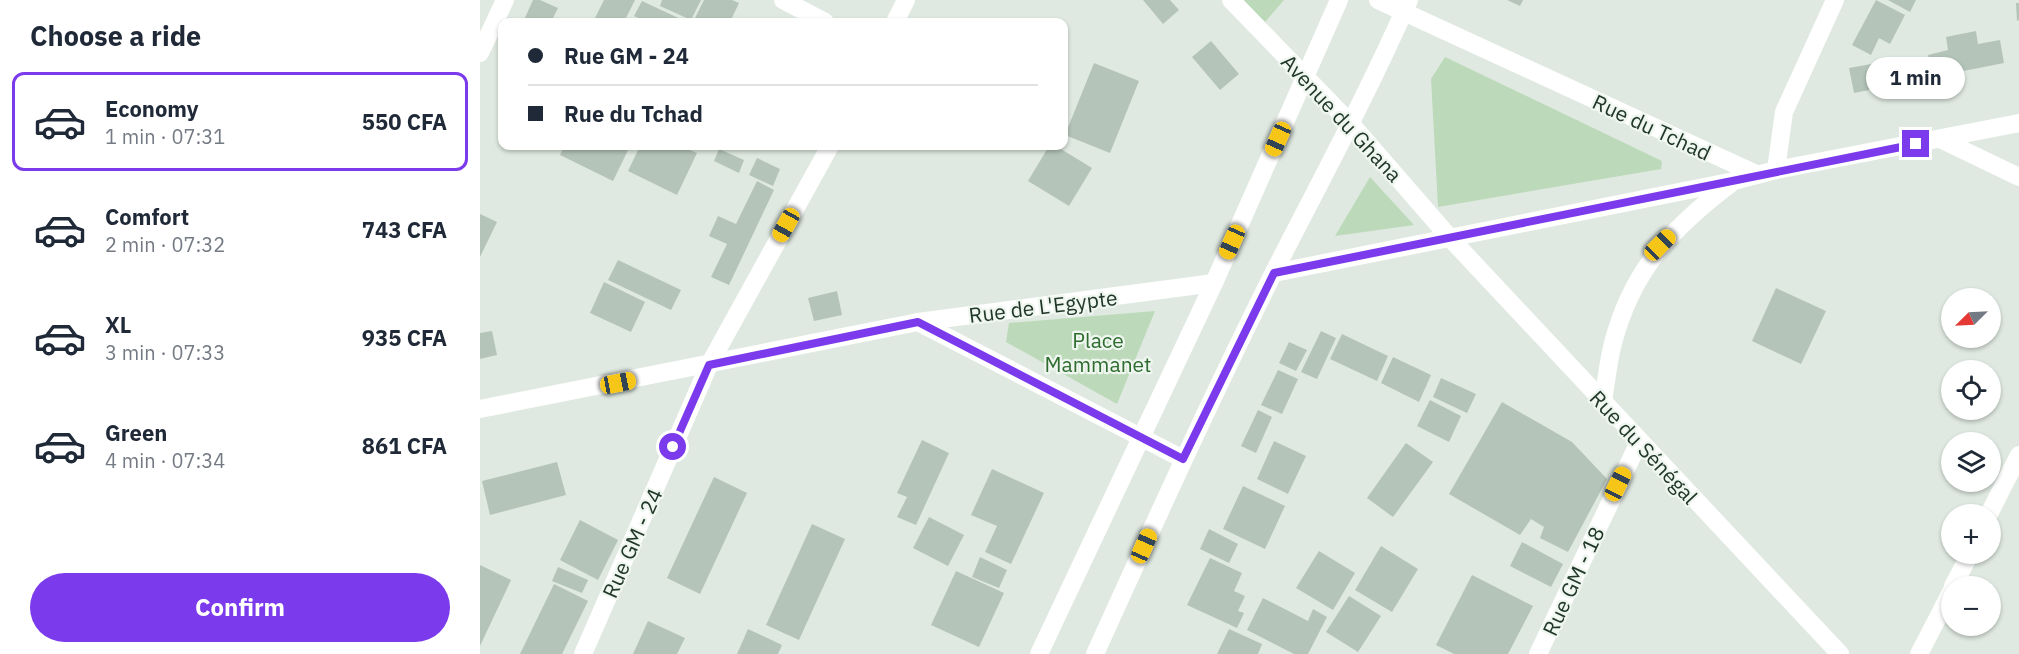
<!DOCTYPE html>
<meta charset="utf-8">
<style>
body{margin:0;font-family:"IBM Plex Sans",sans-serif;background:#f6f6f7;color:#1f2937;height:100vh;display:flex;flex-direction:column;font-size:22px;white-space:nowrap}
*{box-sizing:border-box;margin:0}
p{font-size:20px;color:#747a83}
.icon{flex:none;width:33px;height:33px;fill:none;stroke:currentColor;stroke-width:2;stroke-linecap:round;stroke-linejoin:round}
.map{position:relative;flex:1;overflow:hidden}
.details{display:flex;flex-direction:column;background:#fff;width:480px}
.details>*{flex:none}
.hud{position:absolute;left:18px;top:18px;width:570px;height:132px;border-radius:12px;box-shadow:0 2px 4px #0004;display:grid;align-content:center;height:132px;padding:0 30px;background:#fff}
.needle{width:39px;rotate:246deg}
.buttons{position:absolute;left:1461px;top:288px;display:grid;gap:12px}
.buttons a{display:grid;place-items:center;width:60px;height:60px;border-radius:50%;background:#fff;box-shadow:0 2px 4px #0004;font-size:30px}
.end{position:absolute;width:27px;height:27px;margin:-14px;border:8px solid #7c3aed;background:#fff;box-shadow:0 0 0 3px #fff}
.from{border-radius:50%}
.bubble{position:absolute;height:42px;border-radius:21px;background:#fff;box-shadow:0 2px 4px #0004;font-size:20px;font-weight:700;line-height:42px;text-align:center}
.car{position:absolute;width:18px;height:36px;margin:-18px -9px;border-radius:8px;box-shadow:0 0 4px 2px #0007;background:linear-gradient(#f5c518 24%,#345 0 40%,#f5c518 0 76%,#345 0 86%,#f5c518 0)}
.hud b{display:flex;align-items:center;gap:21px;height:57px;font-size:22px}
.hud b+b{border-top:2px solid #e0e1e3}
.hud i{width:15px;height:15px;background:#1f2937}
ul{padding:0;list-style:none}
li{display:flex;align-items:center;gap:18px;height:99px;margin:0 12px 9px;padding:0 18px;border:3px solid transparent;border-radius:12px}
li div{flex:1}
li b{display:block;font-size:22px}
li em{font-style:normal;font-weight:700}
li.on{border-color:#7c3aed}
li>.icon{width:54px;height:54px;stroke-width:1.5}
h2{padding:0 30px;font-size:27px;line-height:72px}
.cta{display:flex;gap:12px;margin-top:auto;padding:12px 30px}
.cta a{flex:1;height:69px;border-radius:36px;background:#7c3aed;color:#fff;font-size:24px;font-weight:700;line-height:69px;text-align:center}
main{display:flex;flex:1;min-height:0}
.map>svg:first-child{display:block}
</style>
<main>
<section class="details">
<h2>Choose a ride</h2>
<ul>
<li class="on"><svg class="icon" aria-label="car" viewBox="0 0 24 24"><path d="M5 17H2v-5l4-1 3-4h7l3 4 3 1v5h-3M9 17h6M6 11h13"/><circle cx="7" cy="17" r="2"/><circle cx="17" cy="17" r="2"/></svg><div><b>Economy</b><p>1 min · 07:31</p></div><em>550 CFA</em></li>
<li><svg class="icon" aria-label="car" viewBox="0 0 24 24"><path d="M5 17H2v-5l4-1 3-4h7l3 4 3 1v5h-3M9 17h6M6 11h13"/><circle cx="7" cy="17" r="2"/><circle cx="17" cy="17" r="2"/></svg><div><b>Comfort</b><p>2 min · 07:32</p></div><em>743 CFA</em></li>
<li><svg class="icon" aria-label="car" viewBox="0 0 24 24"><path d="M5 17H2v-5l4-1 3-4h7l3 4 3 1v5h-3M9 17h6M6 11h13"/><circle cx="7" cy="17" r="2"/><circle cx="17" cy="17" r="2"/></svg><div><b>XL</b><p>3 min · 07:33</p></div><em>935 CFA</em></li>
<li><svg class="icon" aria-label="car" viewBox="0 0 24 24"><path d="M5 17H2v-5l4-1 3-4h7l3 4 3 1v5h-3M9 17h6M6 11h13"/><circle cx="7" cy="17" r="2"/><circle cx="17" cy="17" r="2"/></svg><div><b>Green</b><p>4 min · 07:34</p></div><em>861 CFA</em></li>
</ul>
<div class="cta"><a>Confirm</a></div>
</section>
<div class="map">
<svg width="1539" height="654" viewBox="0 0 1539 654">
<rect width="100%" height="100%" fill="#dfe9e1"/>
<g fill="#bcdab9">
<path d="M 763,0 L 804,0 L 785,22 Z"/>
<path d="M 965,57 L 1182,161 L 1181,169 L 958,207 L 951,79 Z"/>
<path d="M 890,177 L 934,225 L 855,236 Z"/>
<path d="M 675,311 L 637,404 L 526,342 L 529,323 Z"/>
</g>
<g fill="#b4c4b9">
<path d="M 53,0 L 60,0 L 78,8 L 71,22 L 43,22 Z"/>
<path d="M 124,0 L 155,0 L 144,22 L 113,22 Z"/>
<path d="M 182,0 L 221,0 L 211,20 L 180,6 Z"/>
<path d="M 224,0 L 252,0 L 259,3 L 250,22 L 213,22 Z"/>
<path d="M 663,0 L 690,0 L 699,10 L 683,24 Z"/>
<path d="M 1027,0 L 1043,0 L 1040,6 Z"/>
<path d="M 1396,0 L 1425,15 L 1410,44 L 1399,38 L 1391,55 L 1372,45 Z"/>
<path d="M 1408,0 L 1436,0 L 1430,12 Z"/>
<path d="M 162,1 L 207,22 L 167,22 L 154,16 Z"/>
<path d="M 1536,3 L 1539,3 L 1539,20 L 1537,21 Z"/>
<path d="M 1496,31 L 1498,44 L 1520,40 L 1524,63 L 1453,77 L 1448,55 L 1468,50 L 1466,37 Z"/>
<path d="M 731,41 L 759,74 L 740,90 L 712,57 Z"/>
<path d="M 1430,57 L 1435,81 L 1374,93 L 1369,68 Z"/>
<path d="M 614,63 L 659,81 L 630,153 L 585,135 Z"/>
<path d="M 84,146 L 150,146 L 133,181 L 80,155 Z"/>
<path d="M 160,146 L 200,146 L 217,153 L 197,195 L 148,171 Z"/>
<path d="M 569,146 L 576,146 L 612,168 L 589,206 L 548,181 Z"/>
<path d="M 239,149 L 264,160 L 259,173 L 234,161 Z"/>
<path d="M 277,158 L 300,169 L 293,186 L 269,175 Z"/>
<path d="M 277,181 L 294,190 L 249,285 L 231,277 L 247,244 L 229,236 L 238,216 L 256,224 Z"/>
<path d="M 0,214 L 17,222 L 0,257 Z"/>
<path d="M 138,260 L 201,290 L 191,310 L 128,280 Z"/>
<path d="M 124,282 L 165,302 L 151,332 L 110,313 Z"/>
<path d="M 1296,288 L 1346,311 L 1321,364 L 1272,341 Z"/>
<path d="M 357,291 L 362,315 L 334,321 L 328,298 Z"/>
<path d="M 12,331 L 17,355 L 0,359 L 0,333 Z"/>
<path d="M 841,331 L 856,338 L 837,379 L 821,372 Z"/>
<path d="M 862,334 L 908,356 L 897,381 L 850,359 Z"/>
<path d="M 809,342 L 827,350 L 816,371 L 799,363 Z"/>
<path d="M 913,357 L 951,375 L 939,402 L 901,383 Z"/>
<path d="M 798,370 L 818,379 L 802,414 L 781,405 Z"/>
<path d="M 961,378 L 996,394 L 987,413 L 953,397 Z"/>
<path d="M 950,400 L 981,416 L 969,442 L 937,426 Z"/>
<path d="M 1022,402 L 1092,442 L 1127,479 L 1088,552 L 1060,538 L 1064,527 L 1051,519 L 1040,535 L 969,494 Z"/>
<path d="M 778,410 L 792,417 L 776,453 L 761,446 Z"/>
<path d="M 442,440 L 469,453 L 436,525 L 417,517 L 427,497 L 417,493 Z"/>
<path d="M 794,441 L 826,456 L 808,494 L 777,479 Z"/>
<path d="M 926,443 L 953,462 L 913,517 L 887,498 Z"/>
<path d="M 77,462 L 86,495 L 10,515 L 2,481 Z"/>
<path d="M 512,469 L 564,493 L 531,564 L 505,552 L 517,526 L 491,515 Z"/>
<path d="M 234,477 L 267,493 L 220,594 L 187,578 Z"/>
<path d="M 763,486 L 805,506 L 785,549 L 743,529 Z"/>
<path d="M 449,517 L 484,535 L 468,566 L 433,548 Z"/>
<path d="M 100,520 L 138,540 L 118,580 L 80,560 Z"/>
<path d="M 332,524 L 365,539 L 319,640 L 286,625 Z"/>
<path d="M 729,529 L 758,544 L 749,563 L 720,549 Z"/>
<path d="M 1042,542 L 1083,564 L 1071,587 L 1030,566 Z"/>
<path d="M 901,546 L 938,569 L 912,612 L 875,590 Z"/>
<path d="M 839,551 L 875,573 L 853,610 L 816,588 Z"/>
<path d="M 500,557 L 527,570 L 519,588 L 492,577 Z"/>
<path d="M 730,558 L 762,573 L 754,591 L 765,596 L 758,611 L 764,613 L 757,628 L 707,605 Z"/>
<path d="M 0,565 L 31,580 L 0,646 Z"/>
<path d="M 78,567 L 108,580 L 102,593 L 72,581 Z"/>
<path d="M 476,571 L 524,593 L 499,647 L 451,625 Z"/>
<path d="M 992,575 L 1053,606 L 1028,654 L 974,654 L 956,645 Z"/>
<path d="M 74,584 L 108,601 L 82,654 L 40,654 Z"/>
<path d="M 869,596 L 901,616 L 878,652 L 846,632 Z"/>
<path d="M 783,598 L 828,621 L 833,609 L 847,617 L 828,654 L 814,654 L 767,630 Z"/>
<path d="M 168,621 L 205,638 L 197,654 L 153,654 Z"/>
<path d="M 268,629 L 302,645 L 298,654 L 257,654 Z"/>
<path d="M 749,629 L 782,644 L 778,654 L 737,654 Z"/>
</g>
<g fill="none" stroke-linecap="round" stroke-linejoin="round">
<g stroke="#fff" stroke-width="18">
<path d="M 303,0 L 345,22"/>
<path d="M 415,22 L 426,0"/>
<path d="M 0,53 L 25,0"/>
<path d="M 1460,139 L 1539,177"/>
<path d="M 1296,170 L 1304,112 L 1355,0"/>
<path d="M 1509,514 L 1539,455"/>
<path d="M 1473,586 L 1490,554"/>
<path d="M 103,654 L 229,365 L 350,146"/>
<path d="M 1058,654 L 1159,442"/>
<path d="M 1439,654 L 1472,590"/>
</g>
<g stroke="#fff" stroke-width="18">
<path d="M 751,0 L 871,124 L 970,238 L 1360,654"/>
<path d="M 898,0 L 1276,174"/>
<path d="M 794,273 L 1254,181 L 1296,170 L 1539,123"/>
<path d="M 438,322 L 703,459"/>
<path d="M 1123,402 C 1126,383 1128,362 1133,343 C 1152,270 1192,228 1250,184"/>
<path d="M 0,409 L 438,322 L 734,283"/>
<path d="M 559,654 L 734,283 L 859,0"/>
<path d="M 615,654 C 673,526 731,398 794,272 C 840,182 888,93 929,0"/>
</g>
</g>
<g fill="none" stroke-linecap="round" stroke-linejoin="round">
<path stroke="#7c3aed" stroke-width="8" d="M 193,447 L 229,365 L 438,322 L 703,459 L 794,273 L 1436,144"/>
</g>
<g text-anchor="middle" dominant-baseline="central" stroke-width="4.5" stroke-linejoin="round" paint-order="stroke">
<g font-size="21" fill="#213829" stroke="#eff6f0">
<text transform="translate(862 118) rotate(47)">Avenue du Ghana</text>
<text transform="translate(1172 127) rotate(25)">Rue du Tchad</text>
<text transform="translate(563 306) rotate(-7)">Rue de L'Egypte</text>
<text transform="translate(1164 447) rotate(47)">Rue du Sénégal</text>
<text transform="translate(152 543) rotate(-66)">Rue GM - 24</text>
<text transform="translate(1093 581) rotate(-65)">Rue GM - 18</text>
</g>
<g font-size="21" fill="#2e6c2f" stroke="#eff6f0">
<text x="618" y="340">Place<tspan x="618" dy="24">Mammanet</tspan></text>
</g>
</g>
</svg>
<div class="buttons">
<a><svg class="needle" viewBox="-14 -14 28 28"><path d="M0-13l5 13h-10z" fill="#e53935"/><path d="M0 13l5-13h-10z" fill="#747a83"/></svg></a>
<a><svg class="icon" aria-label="locate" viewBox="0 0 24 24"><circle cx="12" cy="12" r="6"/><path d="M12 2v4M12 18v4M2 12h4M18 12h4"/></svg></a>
<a><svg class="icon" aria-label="layers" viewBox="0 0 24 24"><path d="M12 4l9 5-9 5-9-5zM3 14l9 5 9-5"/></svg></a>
<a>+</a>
<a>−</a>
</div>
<i class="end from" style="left:193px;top:447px"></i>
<i class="end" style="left:1436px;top:144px"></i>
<div class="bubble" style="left:1386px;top:57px;width:99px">1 min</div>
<i class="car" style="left:798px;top:139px;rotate:204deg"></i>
<i class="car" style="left:306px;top:225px;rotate:209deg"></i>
<i class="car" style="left:752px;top:242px;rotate:204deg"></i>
<i class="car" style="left:1180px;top:245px;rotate:45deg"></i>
<i class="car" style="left:138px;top:383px;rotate:79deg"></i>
<i class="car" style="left:1138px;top:484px;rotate:26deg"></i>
<i class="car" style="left:664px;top:546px;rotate:24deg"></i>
<div class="hud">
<b><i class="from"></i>Rue GM - 24</b>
<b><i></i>Rue du Tchad</b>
</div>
</div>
</main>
